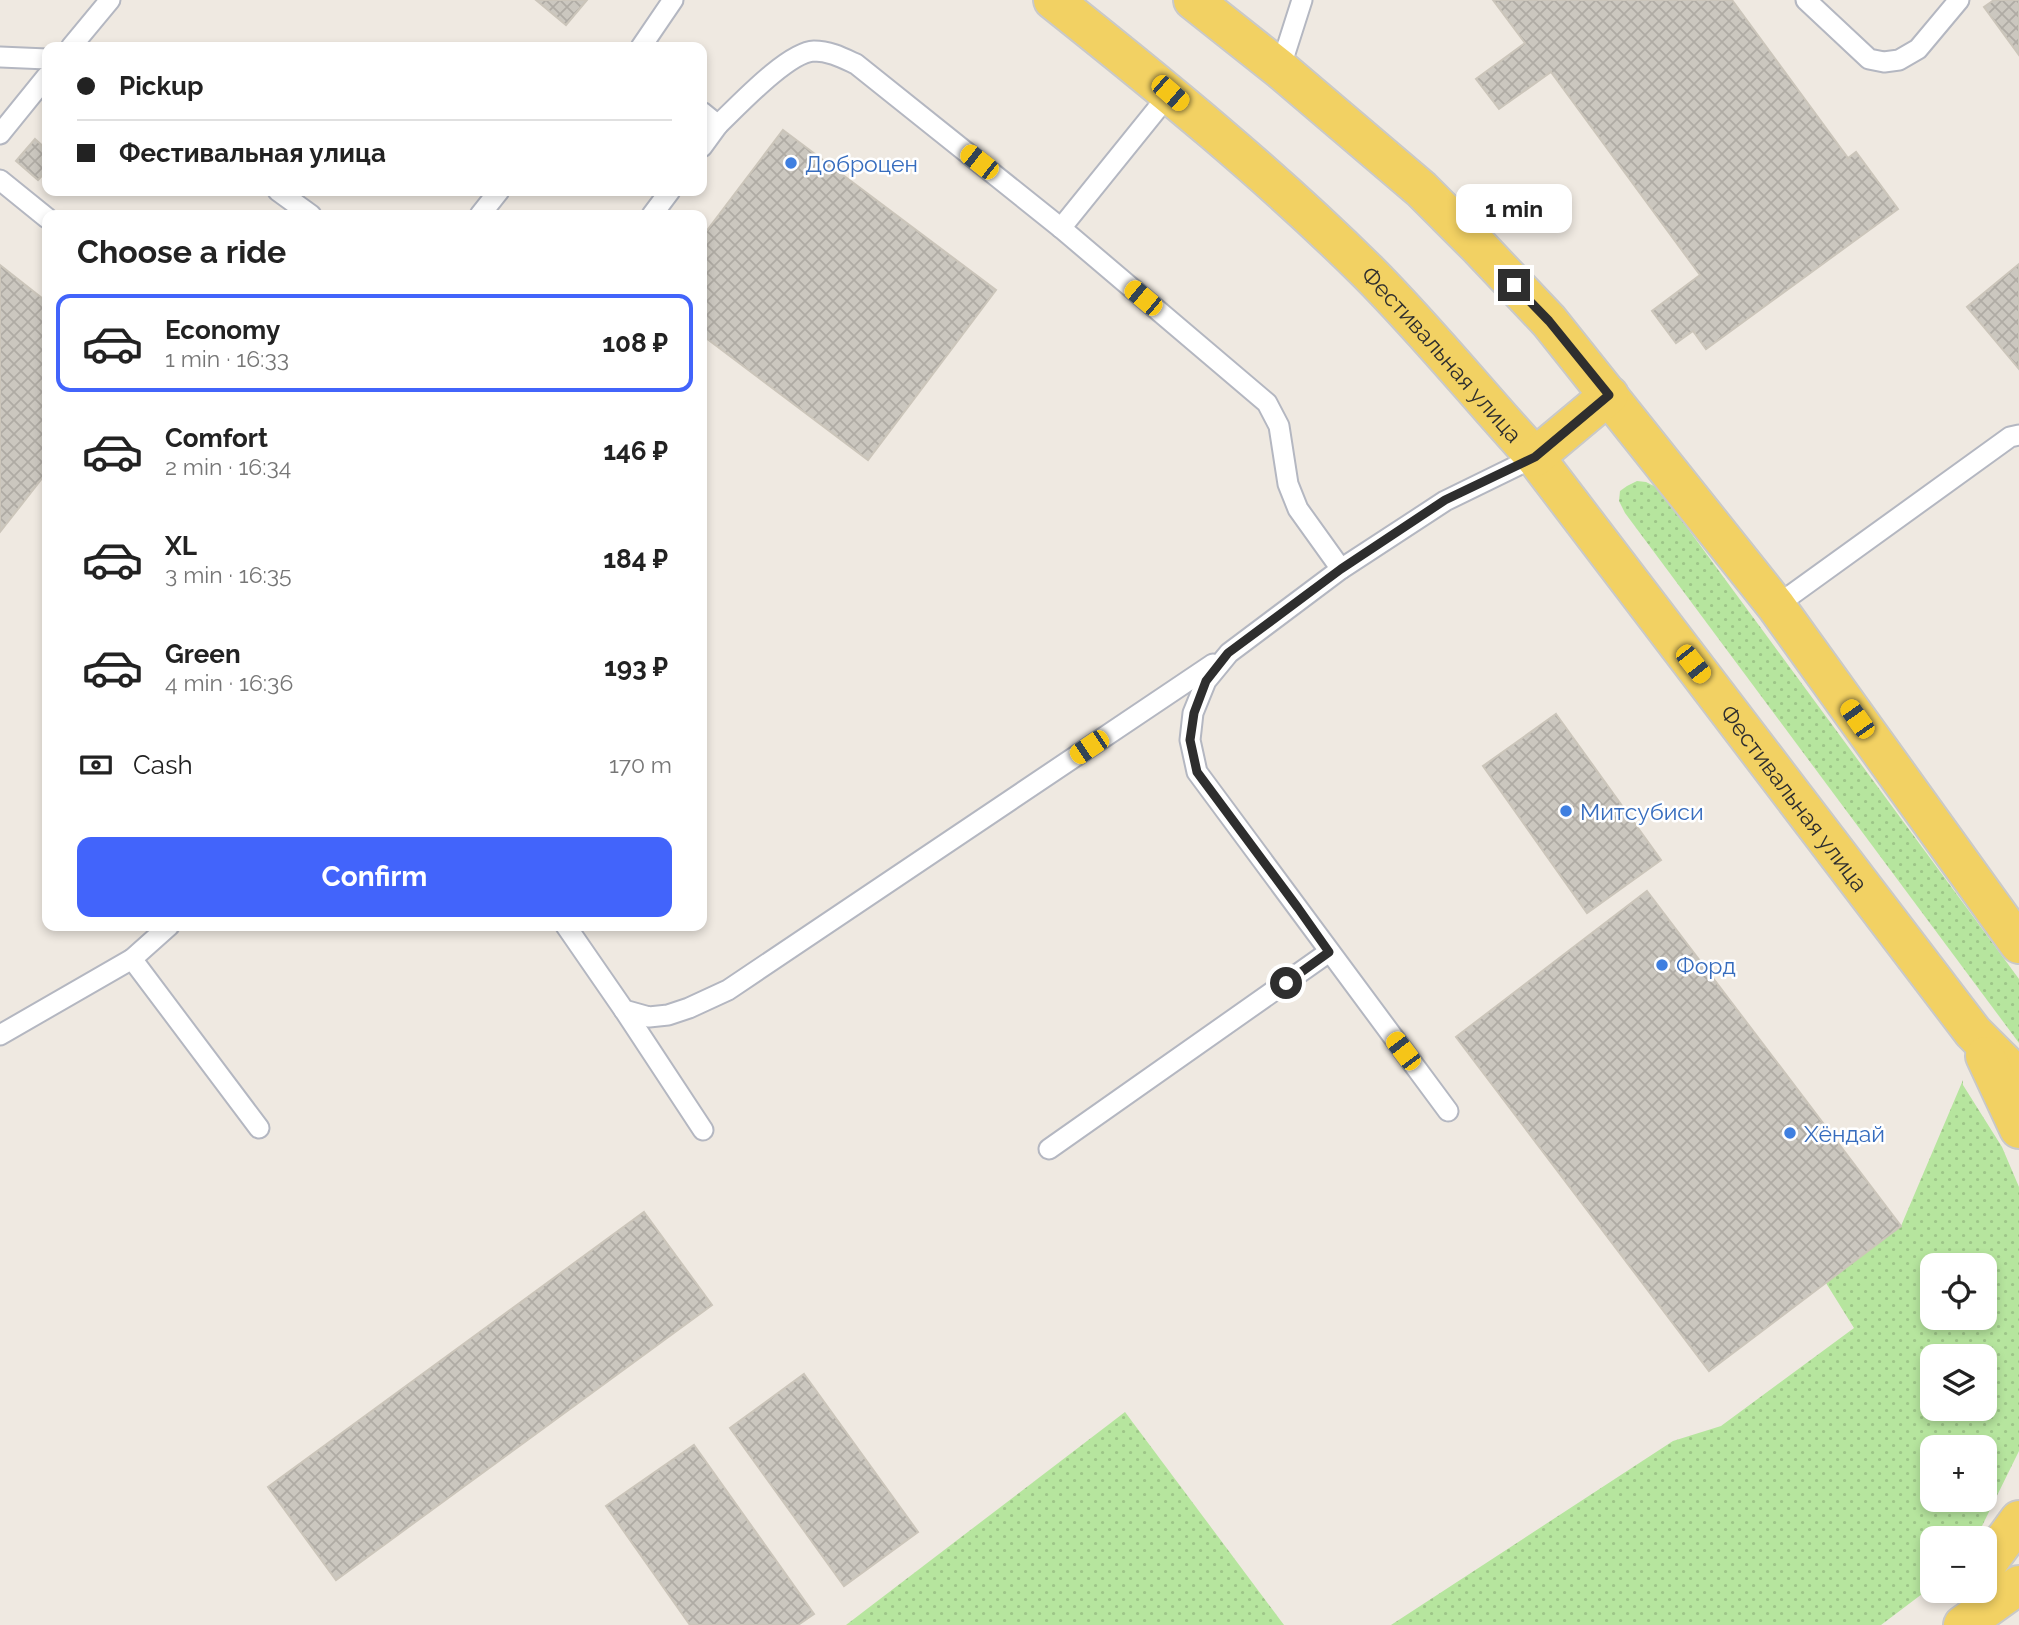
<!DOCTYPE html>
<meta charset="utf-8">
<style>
body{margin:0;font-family:Raleway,sans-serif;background:#f2f2f2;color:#222;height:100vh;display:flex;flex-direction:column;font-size:26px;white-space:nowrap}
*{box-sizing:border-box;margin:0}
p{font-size:23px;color:#767676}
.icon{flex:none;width:38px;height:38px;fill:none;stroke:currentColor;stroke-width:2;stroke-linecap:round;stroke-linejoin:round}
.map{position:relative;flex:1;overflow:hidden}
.side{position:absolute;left:42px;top:210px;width:665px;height:721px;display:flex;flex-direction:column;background:#fff;border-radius:14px;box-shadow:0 4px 10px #0003}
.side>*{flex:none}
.hud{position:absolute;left:42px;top:42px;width:665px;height:154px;border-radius:14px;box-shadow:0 4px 10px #0003;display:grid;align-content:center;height:154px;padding:0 35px;background:#fff}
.controls{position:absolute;left:1920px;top:1253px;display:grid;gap:14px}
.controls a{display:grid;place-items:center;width:77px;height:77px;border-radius:14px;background:#fff;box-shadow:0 4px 10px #0003;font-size:35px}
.end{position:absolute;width:32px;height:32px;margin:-16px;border:9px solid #2e2e2e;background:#fff;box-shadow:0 0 0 4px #fff}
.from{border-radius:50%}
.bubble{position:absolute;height:49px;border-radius:14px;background:#fff;box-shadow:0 4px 10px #0003;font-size:23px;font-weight:700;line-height:49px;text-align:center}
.car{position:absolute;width:21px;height:42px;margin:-21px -10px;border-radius:9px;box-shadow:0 0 5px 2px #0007;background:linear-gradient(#f5c518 24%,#345 0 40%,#f5c518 0 76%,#345 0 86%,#f5c518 0)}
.hud b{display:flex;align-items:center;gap:24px;height:66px;font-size:26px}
.hud b+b{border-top:2px solid #e0e0e0}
.hud i{width:18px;height:18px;background:#222}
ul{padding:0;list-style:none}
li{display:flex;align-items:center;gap:21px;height:98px;margin:0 14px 10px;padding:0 21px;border:4px solid transparent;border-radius:14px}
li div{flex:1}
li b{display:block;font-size:26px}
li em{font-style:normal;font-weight:700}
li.selected{border-color:#4264fb}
li>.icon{width:63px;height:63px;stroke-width:1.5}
h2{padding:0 35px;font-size:32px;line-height:84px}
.pay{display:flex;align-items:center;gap:18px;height:77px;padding:0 35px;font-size:26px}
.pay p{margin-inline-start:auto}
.cta{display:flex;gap:14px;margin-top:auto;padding:14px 35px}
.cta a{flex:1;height:80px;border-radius:14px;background:#4264fb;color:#fff;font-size:28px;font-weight:700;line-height:80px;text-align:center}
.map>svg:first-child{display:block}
</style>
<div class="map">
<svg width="2019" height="1625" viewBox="0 0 2019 1625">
<defs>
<pattern id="grass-dots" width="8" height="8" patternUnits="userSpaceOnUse" patternTransform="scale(1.75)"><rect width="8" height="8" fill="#b6e59e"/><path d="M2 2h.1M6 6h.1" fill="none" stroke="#9dc588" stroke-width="1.8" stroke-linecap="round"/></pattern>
<pattern id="building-cross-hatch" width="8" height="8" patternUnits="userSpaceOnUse" patternTransform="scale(1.75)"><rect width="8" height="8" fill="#cbc7bf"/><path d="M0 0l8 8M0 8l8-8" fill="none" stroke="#afaba4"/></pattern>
</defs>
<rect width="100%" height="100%" fill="#efe9e1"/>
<g fill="url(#grass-dots)" fill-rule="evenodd">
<path d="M 1637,481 L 1646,482 L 1658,488 L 2019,979 L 2019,1043 L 1625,513 L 1619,501 L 1620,491 L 1627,486 Z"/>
<path d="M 1963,1080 L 1963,1085 L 2002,1147 L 2019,1187 L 2019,1451 L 1982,1526 L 1972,1538 L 1932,1538 L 1932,1585 L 1930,1588 L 1881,1625 L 1391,1625 L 1673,1441 L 1721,1426 L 1854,1328 L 1826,1283 L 1901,1226 ZM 1932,1265 L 1984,1265 L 1984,1318 L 1932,1318 ZM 1932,1356 L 1984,1356 L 1984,1409 L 1932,1409 ZM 1932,1447 L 1984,1447 L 1984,1500 L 1932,1500 Z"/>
<path d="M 1125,1412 L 1284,1625 L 846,1625 Z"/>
</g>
<g fill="url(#building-cross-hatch)" stroke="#cbc5ba" stroke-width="2">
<path d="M 536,0 L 587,0 L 566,25 Z"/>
<path d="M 1493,0 L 1732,0 L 1848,158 L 1856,152 L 1898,209 L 1706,349 L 1693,331 L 1676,343 L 1652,311 L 1700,275 L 1551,72 L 1499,109 L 1476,79 L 1525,43 Z"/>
<path d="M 1994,0 L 2019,0 L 2019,55 L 1984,7 Z"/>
<path d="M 783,130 L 996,290 L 868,460 L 702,335 L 702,237 Z"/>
<path d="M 35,139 L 47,150 L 47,170 L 38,180 L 16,161 Z"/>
<path d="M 2019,264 L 2019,369 L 1967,307 Z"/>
<path d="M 0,265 L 47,302 L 47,472 L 0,532 Z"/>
<path d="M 1556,714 L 1661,860 L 1587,913 L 1483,766 Z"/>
<path d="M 1647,891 L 1901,1226 L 1709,1371 L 1456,1037 Z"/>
<path d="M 644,1212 L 712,1305 L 336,1580 L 268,1487 Z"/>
<path d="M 804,1374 L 918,1532 L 844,1586 L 730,1428 Z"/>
<path d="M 694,1445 L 814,1614 L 798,1625 L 690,1625 L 606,1506 Z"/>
</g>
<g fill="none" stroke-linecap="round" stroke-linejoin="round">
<g stroke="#b4b7c1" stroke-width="23">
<g id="service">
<path d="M 1806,0 L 1869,59 L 1884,62 L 1899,60 L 1918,49 L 1959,0"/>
<path d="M 71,47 L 110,0"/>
<path d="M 641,47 L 673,0"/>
<path d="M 0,57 L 47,59"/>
<path d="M 1280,69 L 1302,0"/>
<path d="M 702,112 L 718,125 C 738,106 788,52 814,51 C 830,51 843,58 856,64 L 1061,228 L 1267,403 L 1279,426 L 1288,484 L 1298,509 L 1341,569"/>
<path d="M 0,134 L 47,76"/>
<path d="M 702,147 L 718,125"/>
<path d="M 0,180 L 47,218"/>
<path d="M 278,191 L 311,215"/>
<path d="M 480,215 L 499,191"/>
<path d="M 652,215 L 670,191"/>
<path d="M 1061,228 L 1170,93"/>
<path d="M 1776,606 L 2010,437 L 2019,435"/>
<path d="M 566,926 L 624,1010 L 649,1017 L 668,1015 L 689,1008 L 728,990 L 1213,664"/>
<path d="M 132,959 L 259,1128"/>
<path d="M 624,1010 L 703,1130"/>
<path d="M 0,1035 L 132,959 L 169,926"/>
<path d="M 1448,1111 L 1197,772 L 1190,740 L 1193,713 L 1206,681 L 1229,653 L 1341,569 L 1445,501 L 1535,457"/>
<path d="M 1049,1149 L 1329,952"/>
</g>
</g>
<g stroke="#c9c9c9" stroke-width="42">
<g id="primary">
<path id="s1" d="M 1053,0 C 1161,86 1269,174 1367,271 C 1426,330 1479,396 1535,457 L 1973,1032 L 2019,1078"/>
<path d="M 1193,0 L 1280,69 L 1421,189 L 1480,248 L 1549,321 L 1776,606 L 2019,944"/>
<path d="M 1535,457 L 1609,395"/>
<path d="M 1985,1056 L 2019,1129"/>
<path d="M 1984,1568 L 2019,1520"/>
<path d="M 1963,1625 L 2019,1585"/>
</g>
</g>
<use href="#service" stroke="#fff" stroke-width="19"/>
<use href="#primary" stroke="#f2d163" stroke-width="38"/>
</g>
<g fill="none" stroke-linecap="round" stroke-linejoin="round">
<path stroke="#2e2e2e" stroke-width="9" d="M 1286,983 L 1329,952 L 1298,908 L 1197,772 L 1190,740 L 1194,713 L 1206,681 L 1228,653 L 1341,569 L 1445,500 L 1535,457 L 1609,395 L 1549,321 L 1514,285"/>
</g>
<g fill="#3f7fe0" stroke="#fff" stroke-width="2.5">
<circle cx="791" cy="163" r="7"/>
<circle cx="1566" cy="811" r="7"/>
<circle cx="1662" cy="965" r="7"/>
<circle cx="1790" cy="1133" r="7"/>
</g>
<g text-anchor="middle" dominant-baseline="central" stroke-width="5" stroke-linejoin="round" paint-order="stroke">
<g font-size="23" fill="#366cbe" stroke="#fff" text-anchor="start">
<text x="805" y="163">Доброцен</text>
<text x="1580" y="811">Митсубиси</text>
<text x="1676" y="965">Форд</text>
<text x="1804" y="1133">Хёндай</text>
</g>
<g font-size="23" fill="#2e2e2e" stroke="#fff">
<text stroke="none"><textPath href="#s1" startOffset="527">Фестивальная улица</textPath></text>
<text stroke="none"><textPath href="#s1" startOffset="1094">Фестивальная улица</textPath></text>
</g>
</g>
</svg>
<div class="controls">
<a><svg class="icon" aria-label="locate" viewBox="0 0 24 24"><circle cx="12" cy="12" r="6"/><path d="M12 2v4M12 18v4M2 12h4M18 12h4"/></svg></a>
<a><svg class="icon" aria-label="layers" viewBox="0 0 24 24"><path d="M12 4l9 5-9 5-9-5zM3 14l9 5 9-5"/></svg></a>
<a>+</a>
<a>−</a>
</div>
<i class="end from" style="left:1286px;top:983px"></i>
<i class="end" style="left:1514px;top:285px"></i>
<div class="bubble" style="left:1456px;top:184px;width:116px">1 min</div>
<i class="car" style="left:1170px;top:93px;rotate:131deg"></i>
<i class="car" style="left:979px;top:162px;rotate:308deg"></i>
<i class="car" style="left:1143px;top:298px;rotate:310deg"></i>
<i class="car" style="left:1693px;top:664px;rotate:142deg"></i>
<i class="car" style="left:1857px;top:719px;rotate:325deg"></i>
<i class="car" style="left:1089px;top:747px;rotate:236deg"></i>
<i class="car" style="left:1403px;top:1051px;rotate:323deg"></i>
<div class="hud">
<b><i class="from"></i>Pickup</b>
<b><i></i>Фестивальная улица</b>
</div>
<section class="side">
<h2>Choose a ride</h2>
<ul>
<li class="selected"><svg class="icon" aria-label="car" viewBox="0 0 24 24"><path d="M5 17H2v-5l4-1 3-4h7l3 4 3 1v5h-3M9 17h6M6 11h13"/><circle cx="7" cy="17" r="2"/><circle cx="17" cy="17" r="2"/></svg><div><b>Economy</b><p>1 min · 16:33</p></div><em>108 ₽</em></li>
<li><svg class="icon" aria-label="car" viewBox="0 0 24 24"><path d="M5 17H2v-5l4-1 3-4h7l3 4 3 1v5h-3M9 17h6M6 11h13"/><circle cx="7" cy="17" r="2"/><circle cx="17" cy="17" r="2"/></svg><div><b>Comfort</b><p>2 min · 16:34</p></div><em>146 ₽</em></li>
<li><svg class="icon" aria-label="car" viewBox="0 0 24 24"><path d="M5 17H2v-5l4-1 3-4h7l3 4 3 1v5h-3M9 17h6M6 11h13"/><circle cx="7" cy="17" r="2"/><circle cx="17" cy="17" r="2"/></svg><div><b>XL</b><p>3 min · 16:35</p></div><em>184 ₽</em></li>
<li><svg class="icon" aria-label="car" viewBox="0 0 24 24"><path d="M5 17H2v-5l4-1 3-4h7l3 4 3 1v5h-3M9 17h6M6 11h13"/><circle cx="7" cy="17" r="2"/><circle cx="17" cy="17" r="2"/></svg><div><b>Green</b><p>4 min · 16:36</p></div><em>193 ₽</em></li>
</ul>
<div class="pay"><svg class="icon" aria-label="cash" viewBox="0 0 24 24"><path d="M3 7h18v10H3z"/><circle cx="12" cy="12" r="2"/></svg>Cash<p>170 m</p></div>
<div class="cta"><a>Confirm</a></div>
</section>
</div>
